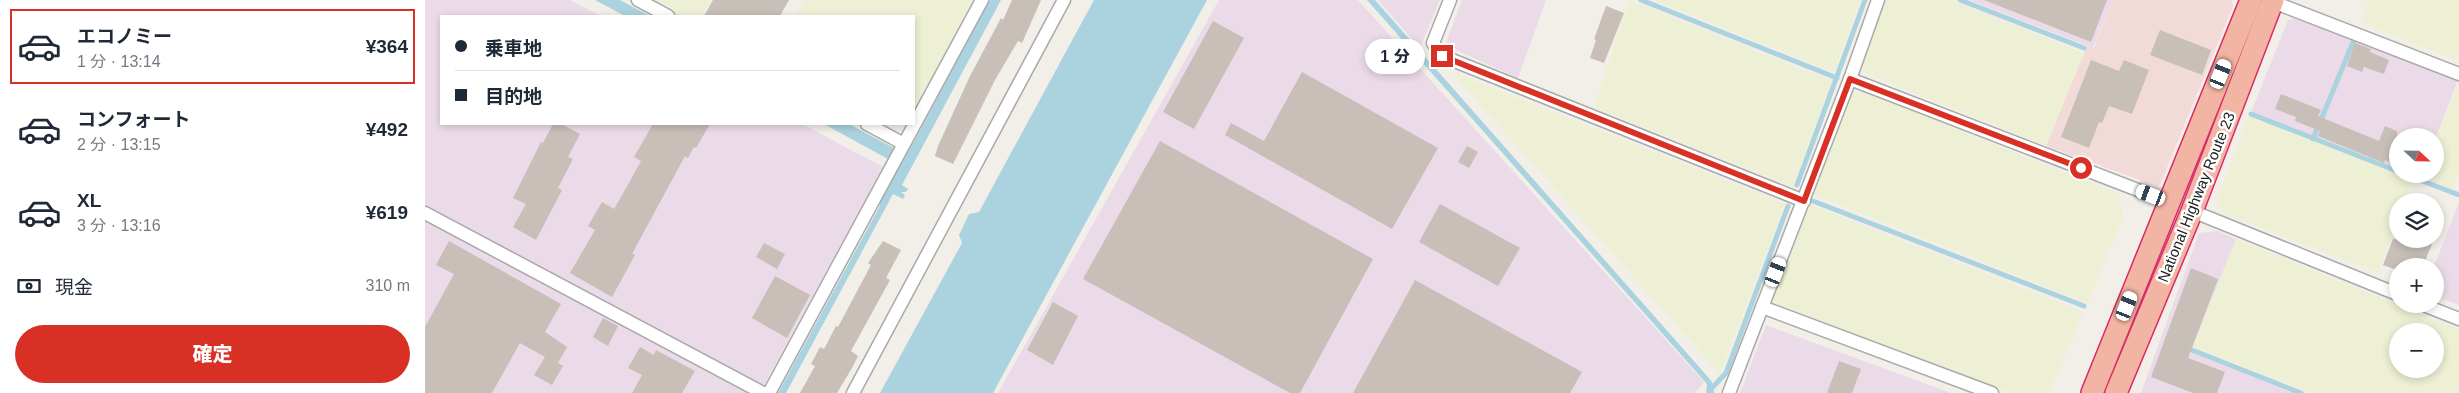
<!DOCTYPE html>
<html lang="ja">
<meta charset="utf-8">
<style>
body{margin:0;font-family:Helvetica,"Noto Sans JP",sans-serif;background:#f6f6f7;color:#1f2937;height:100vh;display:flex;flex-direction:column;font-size:19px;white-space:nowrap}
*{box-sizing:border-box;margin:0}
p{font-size:16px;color:#747a83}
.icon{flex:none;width:28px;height:28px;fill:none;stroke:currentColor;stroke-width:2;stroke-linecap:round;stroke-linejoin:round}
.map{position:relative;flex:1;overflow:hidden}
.panel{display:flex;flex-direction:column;background:#fff;width:425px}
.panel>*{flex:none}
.top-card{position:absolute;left:15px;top:15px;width:475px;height:110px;border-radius:0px;box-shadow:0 2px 8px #0003;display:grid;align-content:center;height:110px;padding:0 15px;background:#fff}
.needle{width:32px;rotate:112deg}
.fabs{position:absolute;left:1964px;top:128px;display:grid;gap:10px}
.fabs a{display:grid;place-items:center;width:55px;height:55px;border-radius:50%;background:#fff;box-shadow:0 2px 8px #0003;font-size:25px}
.end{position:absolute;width:22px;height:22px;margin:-11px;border:6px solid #d93025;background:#fff;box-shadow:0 0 0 2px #fff}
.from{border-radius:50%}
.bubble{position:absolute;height:35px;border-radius:18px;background:#fff;box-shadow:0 2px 8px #0003;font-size:16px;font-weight:800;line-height:35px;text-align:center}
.car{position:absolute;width:15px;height:30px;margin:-15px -8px;border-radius:6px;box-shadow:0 0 4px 1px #0007;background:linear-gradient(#fff 24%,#345 0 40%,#fff 0 76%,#345 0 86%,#fff 0)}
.top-card b{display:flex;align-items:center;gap:18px;height:48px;font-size:19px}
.top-card b+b{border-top:1px solid #e0e1e3}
.top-card i{width:12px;height:12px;background:#1f2937}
ul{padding:9px 0 0;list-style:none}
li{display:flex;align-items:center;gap:15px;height:75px;margin:0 10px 8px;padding:0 5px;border:2px solid transparent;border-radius:0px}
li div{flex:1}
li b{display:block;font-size:19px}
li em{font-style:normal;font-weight:800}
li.selected{border-color:#d93025}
li>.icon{width:45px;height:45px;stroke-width:1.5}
.pay{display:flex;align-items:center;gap:12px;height:55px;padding:0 15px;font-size:19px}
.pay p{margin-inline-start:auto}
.primary-button{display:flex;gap:10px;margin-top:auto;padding:10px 15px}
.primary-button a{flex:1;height:58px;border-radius:30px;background:#d93025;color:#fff;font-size:20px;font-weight:800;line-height:58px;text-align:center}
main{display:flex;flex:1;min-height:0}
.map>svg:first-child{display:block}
</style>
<main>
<section class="panel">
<ul>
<li class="selected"><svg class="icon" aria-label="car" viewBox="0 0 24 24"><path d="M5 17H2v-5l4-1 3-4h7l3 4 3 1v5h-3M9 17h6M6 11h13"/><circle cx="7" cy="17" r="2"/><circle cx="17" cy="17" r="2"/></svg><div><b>エコノミー</b><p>1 分 · 13:14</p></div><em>¥364</em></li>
<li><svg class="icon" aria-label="car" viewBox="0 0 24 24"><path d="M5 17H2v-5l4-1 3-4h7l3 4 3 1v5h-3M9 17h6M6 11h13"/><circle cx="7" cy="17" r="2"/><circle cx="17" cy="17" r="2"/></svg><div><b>コンフォート</b><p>2 分 · 13:15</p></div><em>¥492</em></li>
<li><svg class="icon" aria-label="car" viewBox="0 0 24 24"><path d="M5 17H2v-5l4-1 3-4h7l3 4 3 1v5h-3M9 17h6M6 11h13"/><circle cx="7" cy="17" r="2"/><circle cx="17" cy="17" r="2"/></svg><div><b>XL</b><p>3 分 · 13:16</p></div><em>¥619</em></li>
</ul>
<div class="pay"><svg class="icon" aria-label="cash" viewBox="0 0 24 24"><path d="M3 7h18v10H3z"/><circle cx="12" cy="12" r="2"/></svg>現金<p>310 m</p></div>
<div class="primary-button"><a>確定</a></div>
</section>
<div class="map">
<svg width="2034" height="393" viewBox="0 0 2034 393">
<rect width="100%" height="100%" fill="#f2efe9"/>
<path fill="#f2dad9" d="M 1687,0 L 1807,0 L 1808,6 L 1734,187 L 1621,146 L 1662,46 L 1669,48 Z"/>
<g fill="#ebdbe8">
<path d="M 0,0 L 145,0 L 176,16 L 16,16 L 16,124 L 377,124 L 458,167 L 339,385 L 335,386 L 0,207 Z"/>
<path d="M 794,0 L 933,0 L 1279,382 L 1270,393 L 573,393 Z"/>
<path d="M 953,0 L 1015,0 L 995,48 Z"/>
<path d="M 1037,0 L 1121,0 L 1093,78 L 1020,45 Z"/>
<path d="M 1544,0 L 1687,0 L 1668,48 Z"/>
<path d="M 1869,18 L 2033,80 L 2010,140 L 2010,136 L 1972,136 L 1972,168 L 1826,112 L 1863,20 Z"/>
<path d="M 2034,203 L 2034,305 L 2010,296 L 2009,266 Z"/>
<path d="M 0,220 L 325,393 L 0,393 Z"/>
<path d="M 1793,231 L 1811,239 L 1766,351 L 1869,393 L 1716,393 L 1774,233 Z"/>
<path d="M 1341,325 L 1526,393 L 1315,393 Z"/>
</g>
<g fill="#eef0d5" fill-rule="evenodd">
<path d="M 222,0 L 285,0 L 276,16 L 253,16 Z"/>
<path d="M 380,0 L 548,0 L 489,111 L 489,16 L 371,16 Z"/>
<path d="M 1204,0 L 1407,81 L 1368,187 L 1169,107 Z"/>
<path d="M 1229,0 L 1435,0 L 1409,72 Z"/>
<path d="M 1462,0 L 1526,0 L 1659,53 L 1621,146 L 1441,73 L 1436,63 Z"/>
<path d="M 1945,0 L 2034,0 L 2034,61 L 1936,23 Z"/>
<path d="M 1025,71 L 1360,204 L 1295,374 Z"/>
<path d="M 2034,80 L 2034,172 L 2027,188 L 1996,177 L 1997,174 L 2010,174 L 2010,140 Z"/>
<path d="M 1437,91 L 1694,194 L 1698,218 L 1662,303 L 1387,194 L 1424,96 Z"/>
<path d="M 1824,116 L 1988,180 L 1980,201 L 1972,201 L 1972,222 L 1953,273 L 1798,213 L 1792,201 Z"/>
<path d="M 1384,204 L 1658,312 L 1624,393 L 1587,393 L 1347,302 Z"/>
<path d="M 1811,239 L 2034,329 L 2034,393 L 1886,393 L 1768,347 ZM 1972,331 L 2010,331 L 2010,369 L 1972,369 Z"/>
</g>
<g fill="#aad3df">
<path d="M 170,0 L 195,0 L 225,16 L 200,16 Z"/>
<path d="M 565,0 L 576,0 L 477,185 L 483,189 L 481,192 L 476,192 L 480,195 L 478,199 L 468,194 L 361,393 L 353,393 L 455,206 L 453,204 L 473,167 L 461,158 L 399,124 L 424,124 L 467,147 L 484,151 Z"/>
<path d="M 669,0 L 782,0 L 568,393 L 455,393 L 537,243 L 534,235 L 544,214 L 554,212 Z"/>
<path d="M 942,0 L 950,0 L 1283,377 L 1287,382 L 1289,393 L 1281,393 L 1282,384 Z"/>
</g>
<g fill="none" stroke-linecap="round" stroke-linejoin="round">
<g stroke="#aad3df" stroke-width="5">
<path d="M 1216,0 L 1412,78"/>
<path d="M 1535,0 L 1659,48"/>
<path d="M 1826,114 L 1972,171"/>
<path d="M 1888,139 L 1929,40"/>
<path d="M 1979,174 L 2034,195"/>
<path d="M 1372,185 L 1440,0"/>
<path d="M 1388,201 L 1659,306"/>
<path d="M 1767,350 L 1876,393"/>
<path d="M 1286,389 L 1301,373 L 1363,206"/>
</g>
</g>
<g fill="#c7bfb8">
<path d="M 288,0 L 364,0 L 355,16 L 279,16 Z"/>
<path d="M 587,0 L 616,0 L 597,43 L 593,41 L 570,80 L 528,164 L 510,156 L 513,146 L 545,76 L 576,18 L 578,20 Z"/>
<path d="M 1559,0 L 1682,0 L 1666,42 Z"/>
<path d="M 1181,6 L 1199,13 L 1179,63 L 1165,58 L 1171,40 L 1169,39 Z"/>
<path d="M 788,21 L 819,38 L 769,129 L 738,112 Z"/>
<path d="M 1735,30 L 1786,50 L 1777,75 L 1725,55 Z"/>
<path d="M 1930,43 L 1946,49 L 1945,52 L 1964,60 L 1959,74 L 1939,67 L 1937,72 L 1922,66 Z"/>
<path d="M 1666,60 L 1694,71 L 1699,60 L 1724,70 L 1707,114 L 1684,106 L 1677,123 L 1674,122 L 1664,148 L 1636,137 Z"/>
<path d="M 877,72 L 1013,148 L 967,229 L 800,135 L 806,123 L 839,141 Z"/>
<path d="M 1856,94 L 1896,110 L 1893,116 L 1954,141 L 1960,126 L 1972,131 L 1972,151 L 1967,163 L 1960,160 L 1959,163 L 1893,136 L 1895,131 L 1870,121 L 1871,117 L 1850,109 Z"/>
<path d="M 128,124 L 136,124 L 155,134 L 143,157 L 148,159 L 133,188 L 137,190 L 111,240 L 88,227 L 101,204 L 88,198 L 116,142 L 118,143 Z"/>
<path d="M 228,124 L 285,124 L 271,148 L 269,147 L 263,158 L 260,156 L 207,254 L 210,255 L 187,297 L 145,273 L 170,230 L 163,226 L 177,202 L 189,209 L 204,183 L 216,161 L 209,157 Z"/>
<path d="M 735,141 L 948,259 L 875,393 L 865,393 L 658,279 Z"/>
<path d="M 1042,146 L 1053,152 L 1044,168 L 1033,162 Z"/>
<path d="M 1015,204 L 1095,248 L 1073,286 L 994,242 Z"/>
<path d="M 1968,239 L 2009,239 L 1998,266 L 1972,266 L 1972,270 L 1958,265 Z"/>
<path d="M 24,241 L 136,304 L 120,332 L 142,347 L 133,363 L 138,366 L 127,385 L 109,375 L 120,357 L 95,343 L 67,393 L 0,393 L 0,327 L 29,274 L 11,265 Z"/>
<path d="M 458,241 L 476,250 L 461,278 L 465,280 L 426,351 L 433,356 L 427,368 L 412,393 L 375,393 L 390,366 L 386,364 L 395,347 L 399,349 L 411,326 L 413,327 L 446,265 L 443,263 Z"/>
<path d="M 339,243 L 360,254 L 352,269 L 331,257 Z"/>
<path d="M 1766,268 L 1793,279 L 1763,358 L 1800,372 L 1792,393 L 1768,393 L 1726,377 Z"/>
<path d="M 350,276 L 385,295 L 362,338 L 327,318 Z"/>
<path d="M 990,280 L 1157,372 L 1145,393 L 928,393 Z"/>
<path d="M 628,302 L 653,316 L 628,365 L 602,350 Z"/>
<path d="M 178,318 L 193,326 L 183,346 L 168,337 Z"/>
<path d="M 215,347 L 229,355 L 231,350 L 270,371 L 257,393 L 207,393 L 217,375 L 203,368 Z"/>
<path d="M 1414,361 L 1436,369 L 1427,393 L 1402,393 Z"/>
</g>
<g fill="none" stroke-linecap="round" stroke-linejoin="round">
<g stroke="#a9a9a9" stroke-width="15">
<g id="minor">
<path d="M 213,0 L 243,16"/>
<path d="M 1025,0 L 1008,43 L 1017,56 L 1379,201"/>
<path d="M 1843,0 L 2034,74"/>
<path d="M 1425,79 L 1744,202"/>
<path d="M 442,124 L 479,144"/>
<path d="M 1767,211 L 1972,294"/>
<path d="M 0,213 L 338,393"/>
<path d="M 1996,304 L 2034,319"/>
<path d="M 1337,307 L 1567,393"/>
<path d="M 344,393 L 557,0"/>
<path d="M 428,393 L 639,0"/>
<path d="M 1304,393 L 1425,79 L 1453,0"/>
</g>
</g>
<g stroke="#dc2a67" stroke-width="24">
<g id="trunk">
<path d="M 1667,393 L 1826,0"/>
<path d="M 1691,393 L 1767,211 L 1848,0"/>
</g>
</g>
<use href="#minor" stroke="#fff" stroke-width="12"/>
<use href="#trunk" stroke="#f2b4a3" stroke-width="21"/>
</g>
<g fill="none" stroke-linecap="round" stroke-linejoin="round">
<path stroke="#d93025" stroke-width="6" d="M 1017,56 L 1379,201 L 1425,79 L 1656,168"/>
</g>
<g text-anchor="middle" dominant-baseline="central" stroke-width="5" stroke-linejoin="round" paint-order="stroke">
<g font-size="15" fill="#222" stroke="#fff">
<text transform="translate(1771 197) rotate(-68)">National Highway Route 23</text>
</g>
</g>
</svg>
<div class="fabs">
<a><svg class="needle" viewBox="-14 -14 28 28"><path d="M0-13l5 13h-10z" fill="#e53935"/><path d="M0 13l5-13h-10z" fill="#747a83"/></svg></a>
<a><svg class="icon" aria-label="layers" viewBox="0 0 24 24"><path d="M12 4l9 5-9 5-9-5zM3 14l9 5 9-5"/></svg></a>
<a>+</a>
<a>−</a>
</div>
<i class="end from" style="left:1656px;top:168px"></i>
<i class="end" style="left:1017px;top:56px"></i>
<div class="bubble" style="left:940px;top:39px;width:60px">1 分</div>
<i class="car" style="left:1796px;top:74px;rotate:22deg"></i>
<i class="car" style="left:1726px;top:195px;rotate:291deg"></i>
<i class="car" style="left:1351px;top:272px;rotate:21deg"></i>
<i class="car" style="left:1702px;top:306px;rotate:22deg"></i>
<div class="top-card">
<b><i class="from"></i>乗車地</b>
<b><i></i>目的地</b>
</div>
</div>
</main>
